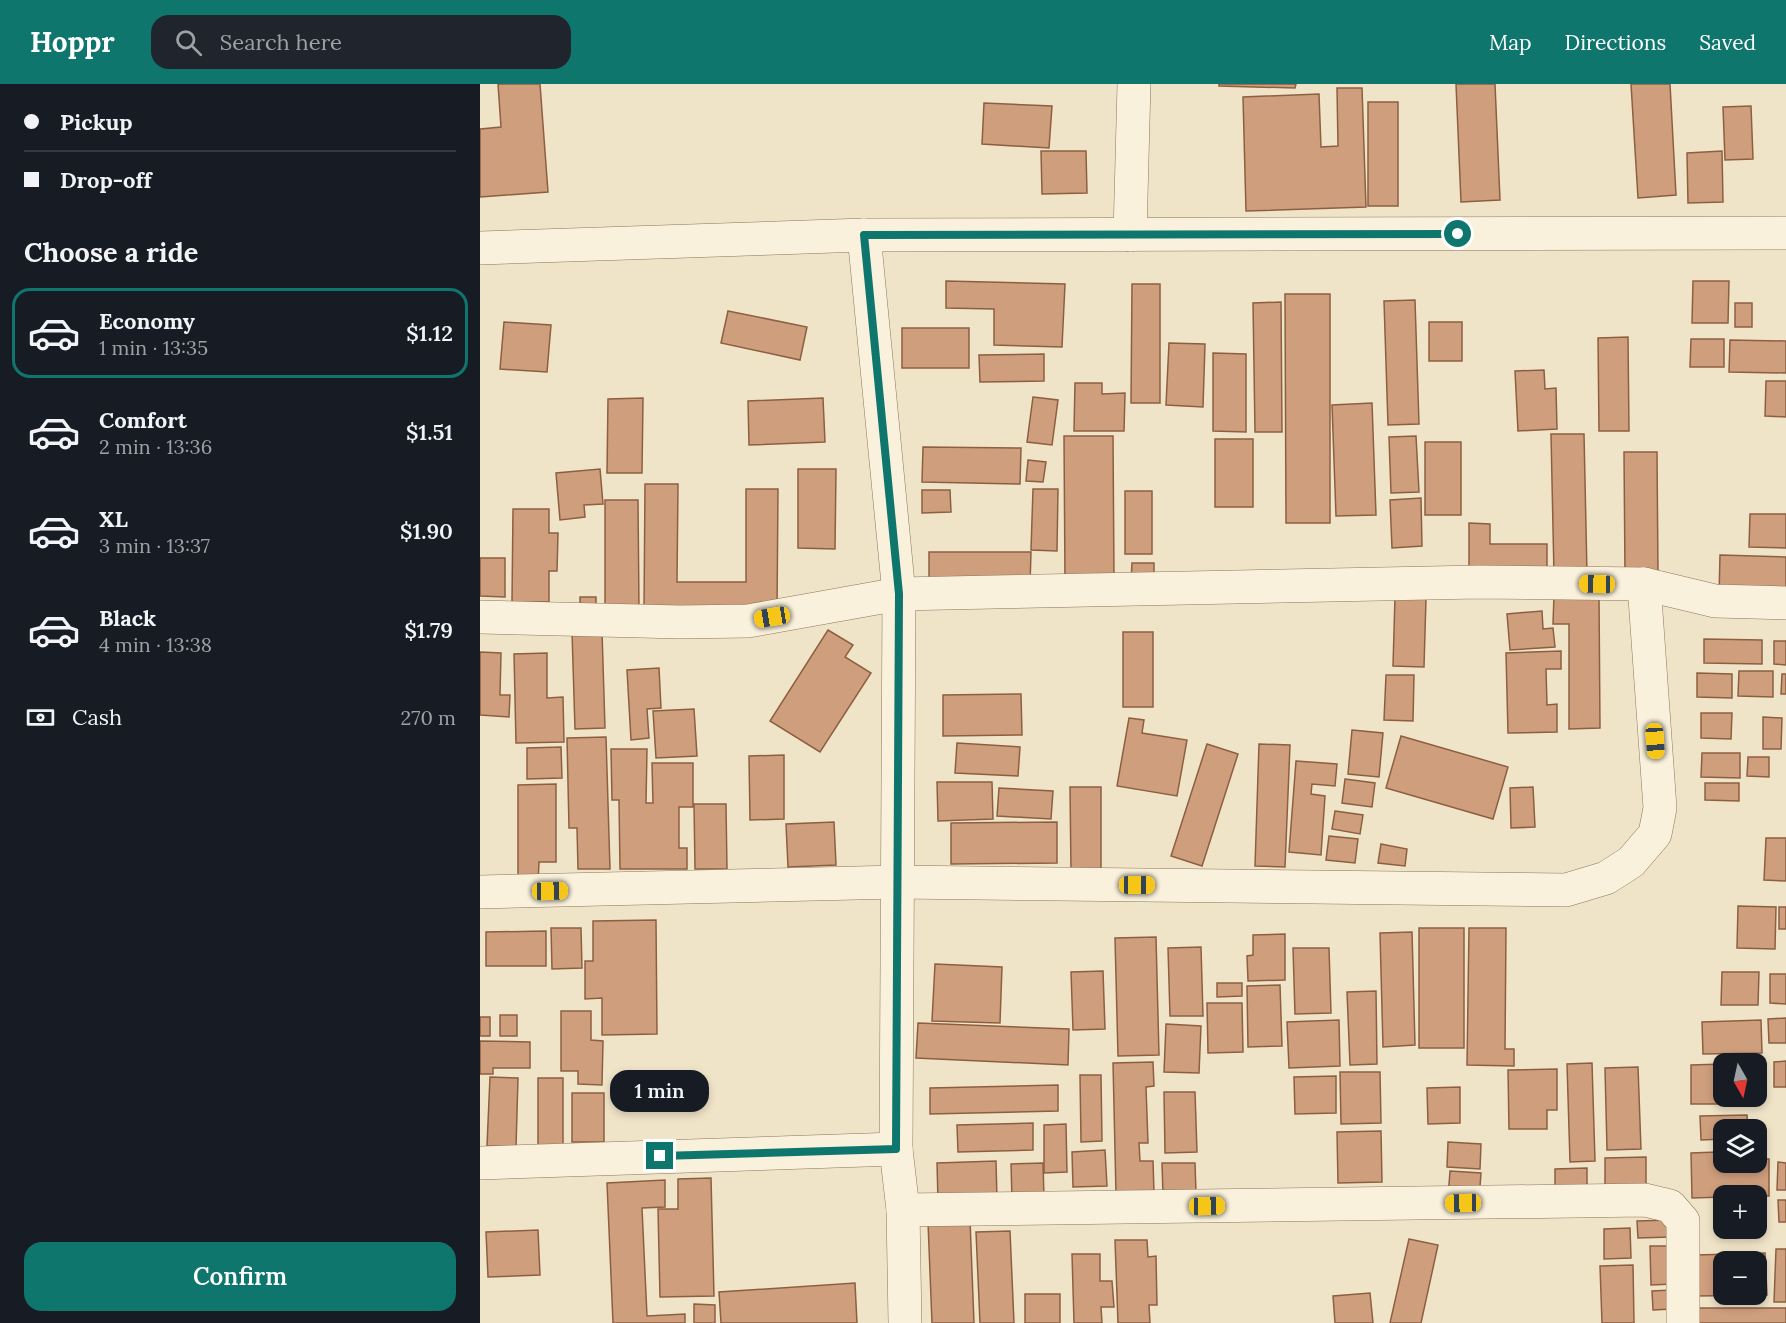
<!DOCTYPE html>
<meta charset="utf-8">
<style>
body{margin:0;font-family:Lora,serif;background:#20242c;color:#f1f3f6;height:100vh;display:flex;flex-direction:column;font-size:22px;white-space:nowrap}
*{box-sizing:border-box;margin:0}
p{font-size:20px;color:#9ea1a6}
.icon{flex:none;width:33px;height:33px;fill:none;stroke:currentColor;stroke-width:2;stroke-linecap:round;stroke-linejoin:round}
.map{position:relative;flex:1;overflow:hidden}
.drawer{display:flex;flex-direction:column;background:#171b24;width:480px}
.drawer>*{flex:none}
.top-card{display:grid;align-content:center;height:132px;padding:0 24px;background:#171b24}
.needle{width:39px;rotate:171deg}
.buttons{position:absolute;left:1233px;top:969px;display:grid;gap:12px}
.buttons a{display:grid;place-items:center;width:54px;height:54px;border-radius:12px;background:#171b24;box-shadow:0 3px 9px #0003;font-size:30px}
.end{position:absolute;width:27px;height:27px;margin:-14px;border:8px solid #0f766e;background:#fff;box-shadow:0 0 0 3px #fff}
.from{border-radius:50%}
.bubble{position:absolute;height:42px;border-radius:18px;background:#171b24;box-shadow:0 3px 9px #0003;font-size:20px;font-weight:600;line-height:42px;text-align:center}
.car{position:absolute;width:18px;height:36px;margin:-18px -9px;border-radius:8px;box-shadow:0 0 4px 2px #0007;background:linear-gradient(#f5c518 24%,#345 0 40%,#f5c518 0 76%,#345 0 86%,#f5c518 0)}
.top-card b{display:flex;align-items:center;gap:21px;height:57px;font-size:22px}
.top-card b+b{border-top:2px solid #363941}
.top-card i{width:15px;height:15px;background:#f1f3f6}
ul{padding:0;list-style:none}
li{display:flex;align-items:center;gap:18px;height:90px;margin:0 12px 9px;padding:0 12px;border:3px solid transparent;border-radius:18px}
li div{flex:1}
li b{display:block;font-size:22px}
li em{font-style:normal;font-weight:600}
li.selected{border-color:#0f766e}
li>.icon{width:54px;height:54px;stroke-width:1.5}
h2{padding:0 24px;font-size:27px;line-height:72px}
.pay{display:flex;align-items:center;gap:15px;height:66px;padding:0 24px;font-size:22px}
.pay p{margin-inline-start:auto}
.cta{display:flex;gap:12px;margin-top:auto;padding:12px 24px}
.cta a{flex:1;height:69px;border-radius:18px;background:#0f766e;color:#fff;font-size:24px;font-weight:600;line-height:69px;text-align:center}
header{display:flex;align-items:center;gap:36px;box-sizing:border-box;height:84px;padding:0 30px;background:#0f766e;color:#fff}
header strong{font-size:28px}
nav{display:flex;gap:33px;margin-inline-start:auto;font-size:21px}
.search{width:420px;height:54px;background:#20242c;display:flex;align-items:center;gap:15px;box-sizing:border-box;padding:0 21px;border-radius:18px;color:#9ea1a6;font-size:22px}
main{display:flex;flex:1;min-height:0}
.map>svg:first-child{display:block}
</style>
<header>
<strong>Hoppr</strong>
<div class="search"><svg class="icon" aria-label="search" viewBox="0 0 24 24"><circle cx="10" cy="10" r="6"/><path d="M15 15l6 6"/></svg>Search here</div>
<nav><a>Map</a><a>Directions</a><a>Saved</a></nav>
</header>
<main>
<section class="drawer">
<div class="top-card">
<b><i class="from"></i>Pickup</b>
<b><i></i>Drop-off</b>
</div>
<h2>Choose a ride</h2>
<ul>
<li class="selected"><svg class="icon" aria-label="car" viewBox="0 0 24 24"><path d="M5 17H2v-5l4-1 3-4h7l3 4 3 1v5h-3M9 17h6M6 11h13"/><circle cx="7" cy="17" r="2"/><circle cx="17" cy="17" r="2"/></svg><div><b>Economy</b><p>1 min · 13:35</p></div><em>$1.12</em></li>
<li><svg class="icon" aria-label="car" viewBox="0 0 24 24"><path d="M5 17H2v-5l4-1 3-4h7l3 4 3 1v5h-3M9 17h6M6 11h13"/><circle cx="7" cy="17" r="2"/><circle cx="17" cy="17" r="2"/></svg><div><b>Comfort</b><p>2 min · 13:36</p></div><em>$1.51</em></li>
<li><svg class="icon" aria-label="car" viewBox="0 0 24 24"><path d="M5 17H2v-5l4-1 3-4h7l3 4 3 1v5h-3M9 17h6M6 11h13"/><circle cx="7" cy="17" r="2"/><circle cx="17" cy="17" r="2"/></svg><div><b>XL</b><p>3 min · 13:37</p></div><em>$1.90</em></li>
<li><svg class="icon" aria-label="car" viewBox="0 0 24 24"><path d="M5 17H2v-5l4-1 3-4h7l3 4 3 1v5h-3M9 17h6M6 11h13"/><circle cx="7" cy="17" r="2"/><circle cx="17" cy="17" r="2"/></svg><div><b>Black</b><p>4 min · 13:38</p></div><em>$1.79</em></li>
</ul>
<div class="pay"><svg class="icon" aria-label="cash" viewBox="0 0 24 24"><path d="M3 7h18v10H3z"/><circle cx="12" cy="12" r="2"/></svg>Cash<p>270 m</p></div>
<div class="cta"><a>Confirm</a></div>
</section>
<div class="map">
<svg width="1306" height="1239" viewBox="0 0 1306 1239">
<rect width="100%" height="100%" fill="#f0e4c8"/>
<g fill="#cf9f7d" stroke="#8d5f41" stroke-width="1.5" fill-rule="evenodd">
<path d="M 18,0 L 60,0 L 68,108 L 0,113 L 0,45 L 21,43 Z"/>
<path d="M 739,0 L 816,0 L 815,4 L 739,2 Z"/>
<path d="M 976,0 L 1015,0 L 1020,116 L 981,118 Z"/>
<path d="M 1151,0 L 1190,0 L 1196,111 L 1158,114 Z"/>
<path d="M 857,4 L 882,4 L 886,123 L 766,127 L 763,13 L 839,10 L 841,63 L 858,62 Z"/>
<rect x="888" y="18" width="30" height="104"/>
<path d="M 504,19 L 572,22 L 569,64 L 502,60 Z"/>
<path d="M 1271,22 L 1273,75 L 1245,76 L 1243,23 Z"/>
<path d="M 561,67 L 606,67 L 607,109 L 562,110 Z"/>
<path d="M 1242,67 L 1243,118 L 1208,119 L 1207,69 Z"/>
<path d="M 466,197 L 585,200 L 582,263 L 514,261 L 514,225 L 466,224 Z"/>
<path d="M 1213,197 L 1249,197 L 1248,239 L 1212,239 Z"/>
<path d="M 652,200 L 680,200 L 680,319 L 651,319 Z"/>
<path d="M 805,210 L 850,210 L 850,439 L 806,439 Z"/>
<path d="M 935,216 L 939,340 L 908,341 L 904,217 Z"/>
<path d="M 801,218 L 802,348 L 775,348 L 773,219 Z"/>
<rect x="1255" y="219" width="17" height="24"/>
<path d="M 248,227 L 327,243 L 320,276 L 241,259 Z"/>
<path d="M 24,238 L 71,241 L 67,288 L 20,285 Z"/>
<rect x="949" y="238" width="33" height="39"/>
<rect x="422" y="244" width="67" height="40"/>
<path d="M 1148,253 L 1149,347 L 1119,347 L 1118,254 Z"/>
<path d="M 1211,255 L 1244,255 L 1244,283 L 1210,283 Z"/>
<path d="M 1250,256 L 1306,257 L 1306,289 L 1249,288 Z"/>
<path d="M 689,259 L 725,260 L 723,323 L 686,321 Z"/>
<path d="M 733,269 L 766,270 L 766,348 L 733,347 Z"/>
<path d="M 564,270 L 564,297 L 500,298 L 499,271 Z"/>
<path d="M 1064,286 L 1065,305 L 1076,304 L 1077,345 L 1038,347 L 1035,287 Z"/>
<path d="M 1286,297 L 1306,297 L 1306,333 L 1285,332 Z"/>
<path d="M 595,299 L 622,299 L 622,310 L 645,309 L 644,347 L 594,347 Z"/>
<path d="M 553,313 L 578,316 L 572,361 L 547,358 Z"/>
<path d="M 163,314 L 162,389 L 127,389 L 128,315 Z"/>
<path d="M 343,314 L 345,358 L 269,361 L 268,317 Z"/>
<path d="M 892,319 L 896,431 L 856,432 L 852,321 Z"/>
<path d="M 1071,350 L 1104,350 L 1107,490 L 1074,491 Z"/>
<path d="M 584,352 L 633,352 L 634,496 L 585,496 Z"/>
<path d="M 936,352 L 939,408 L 911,409 L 909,353 Z"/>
<rect x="735" y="355" width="38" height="68"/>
<rect x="945" y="358" width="36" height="73"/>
<path d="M 443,363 L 541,364 L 540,400 L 442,398 Z"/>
<path d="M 1144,368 L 1177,368 L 1178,490 L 1145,491 Z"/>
<path d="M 548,376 L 566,378 L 563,398 L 546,397 Z"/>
<path d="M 120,385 L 123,420 L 104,421 L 105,433 L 80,436 L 76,389 Z"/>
<path d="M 318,385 L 356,385 L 355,465 L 318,464 Z"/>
<path d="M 165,400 L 198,400 L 197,498 L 266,498 L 266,405 L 298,405 L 297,528 L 164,527 Z"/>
<path d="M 553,405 L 578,405 L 577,467 L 551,466 Z"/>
<path d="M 442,406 L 470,406 L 471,428 L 442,429 Z"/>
<rect x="645" y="407" width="27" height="63"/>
<path d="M 941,414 L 942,462 L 912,464 L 910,416 Z"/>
<path d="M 125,416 L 158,416 L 159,525 L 125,526 Z"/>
<path d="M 33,425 L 69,425 L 69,449 L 78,449 L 77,487 L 69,487 L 69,518 L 32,518 Z"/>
<path d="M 1270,430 L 1306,430 L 1306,464 L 1269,463 Z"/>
<path d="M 989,439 L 1010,440 L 1010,460 L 1067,460 L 1067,492 L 989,491 Z"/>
<path d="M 449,468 L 551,468 L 550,500 L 449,500 Z"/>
<path d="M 1240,471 L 1306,473 L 1306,514 L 1239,513 Z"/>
<path d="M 0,474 L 25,474 L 25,513 L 0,512 Z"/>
<path d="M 652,479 L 674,479 L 674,496 L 651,496 Z"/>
<path d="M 1074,511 L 1119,511 L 1120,644 L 1089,645 L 1089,540 L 1073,540 Z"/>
<path d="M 100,513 L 116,513 L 116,529 L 100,530 Z"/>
<path d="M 915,513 L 946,514 L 944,583 L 913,582 Z"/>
<path d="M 1062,527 L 1063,545 L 1073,544 L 1075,563 L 1030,566 L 1027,530 Z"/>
<path d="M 348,546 L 373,561 L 365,573 L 391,589 L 340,668 L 290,637 Z"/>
<path d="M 122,547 L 125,644 L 95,645 L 92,548 Z"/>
<rect x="643" y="548" width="30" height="75"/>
<path d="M 1224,555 L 1282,556 L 1282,580 L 1224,579 Z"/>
<path d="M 1294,557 L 1306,557 L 1306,581 L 1294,580 Z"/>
<path d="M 1081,567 L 1081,585 L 1066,585 L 1067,621 L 1077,620 L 1077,648 L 1028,649 L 1026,569 Z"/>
<path d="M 0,568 L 21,569 L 20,611 L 30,611 L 29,633 L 0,631 Z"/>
<path d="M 67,569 L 67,614 L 83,613 L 84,658 L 36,659 L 34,570 Z"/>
<path d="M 179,584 L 181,624 L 167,625 L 169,654 L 151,656 L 147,586 Z"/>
<path d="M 1259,587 L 1293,587 L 1293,613 L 1258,612 Z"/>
<path d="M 1217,589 L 1252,590 L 1252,614 L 1217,613 Z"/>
<path d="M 1302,590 L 1306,590 L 1306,610 L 1301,610 Z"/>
<path d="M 906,591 L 934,591 L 933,637 L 904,636 Z"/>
<path d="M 541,610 L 542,651 L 463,652 L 463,611 Z"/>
<path d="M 214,625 L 217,672 L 176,674 L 173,627 Z"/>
<path d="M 1221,629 L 1252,629 L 1251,655 L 1221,654 Z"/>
<path d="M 1283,633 L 1302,634 L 1301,665 L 1283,665 Z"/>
<path d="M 649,634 L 664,636 L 662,649 L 707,656 L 697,712 L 637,702 Z"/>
<path d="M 872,646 L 903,649 L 899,693 L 868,690 Z"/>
<path d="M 921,652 L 1028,683 L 1013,735 L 906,704 Z"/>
<path d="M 126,653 L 130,785 L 98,785 L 97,744 L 89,744 L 87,654 Z"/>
<path d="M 477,659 L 540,663 L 538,692 L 475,689 Z"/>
<path d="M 727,660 L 758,670 L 722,782 L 691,772 Z"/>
<path d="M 779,660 L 810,661 L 805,783 L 775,782 Z"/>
<path d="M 81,663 L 82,694 L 47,695 L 47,664 Z"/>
<path d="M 131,665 L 167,665 L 166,719 L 173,719 L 172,679 L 213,679 L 213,723 L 199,723 L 199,764 L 207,764 L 207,785 L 140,785 L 139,716 L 132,716 Z"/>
<path d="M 1222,669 L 1260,669 L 1260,694 L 1221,693 Z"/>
<path d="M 304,671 L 304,735 L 270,736 L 269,672 Z"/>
<path d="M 1268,673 L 1289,673 L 1289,693 L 1267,692 Z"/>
<path d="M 816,677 L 857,680 L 855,702 L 832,700 L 831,710 L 845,712 L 841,771 L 809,768 Z"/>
<path d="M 865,695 L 895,699 L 892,723 L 862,719 Z"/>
<path d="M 457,698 L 512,698 L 513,735 L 458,737 Z"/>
<path d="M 1225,699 L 1259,699 L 1259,717 L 1225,716 Z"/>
<path d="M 76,700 L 76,778 L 59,778 L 58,800 L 38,800 L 38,701 Z"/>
<path d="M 590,703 L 621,703 L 621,788 L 591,788 Z"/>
<path d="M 1053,703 L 1055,743 L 1031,744 L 1030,704 Z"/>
<path d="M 519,704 L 573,707 L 571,735 L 517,732 Z"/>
<path d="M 214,720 L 246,720 L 247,785 L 215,785 Z"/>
<path d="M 855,727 L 883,731 L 880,750 L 852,745 Z"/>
<path d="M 354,738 L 356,781 L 308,783 L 306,740 Z"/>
<path d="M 577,738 L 577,779 L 471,780 L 471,739 Z"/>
<path d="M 849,752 L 878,755 L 875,779 L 846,776 Z"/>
<path d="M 1286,754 L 1306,754 L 1306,797 L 1284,796 Z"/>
<path d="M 901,760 L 927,765 L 925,782 L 898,779 Z"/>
<path d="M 1258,822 L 1296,823 L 1295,865 L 1257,864 Z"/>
<rect x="1299" y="823" width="7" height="22"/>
<path d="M 176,836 L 177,950 L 122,951 L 122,914 L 105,915 L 105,877 L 113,877 L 113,837 Z"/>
<path d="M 71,844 L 101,844 L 102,884 L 72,885 Z"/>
<rect x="939" y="844" width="45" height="120"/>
<path d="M 989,844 L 1026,844 L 1025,965 L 1034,965 L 1034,982 L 987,981 Z"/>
<path d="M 66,847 L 66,882 L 6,882 L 6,848 Z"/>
<path d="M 932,848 L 935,961 L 903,963 L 900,849 Z"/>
<path d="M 805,850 L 805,896 L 768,897 L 767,872 L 773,871 L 773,851 Z"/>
<path d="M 676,853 L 679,971 L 638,972 L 635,854 Z"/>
<path d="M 721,863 L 723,932 L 690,932 L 688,864 Z"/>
<path d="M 813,864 L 849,864 L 851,929 L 815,930 Z"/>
<path d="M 455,880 L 522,883 L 520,939 L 452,937 Z"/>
<path d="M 623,887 L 625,945 L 593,946 L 591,888 Z"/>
<path d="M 1242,888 L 1279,888 L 1278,921 L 1241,921 Z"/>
<path d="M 1290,890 L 1306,890 L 1306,920 L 1290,919 Z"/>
<path d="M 737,899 L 762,899 L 762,912 L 737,913 Z"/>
<path d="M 800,901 L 802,962 L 768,963 L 767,902 Z"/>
<path d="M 896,907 L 897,980 L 870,981 L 867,908 Z"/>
<path d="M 727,919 L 762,919 L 763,968 L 728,969 Z"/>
<path d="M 81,927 L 111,927 L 111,956 L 123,957 L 122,1001 L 98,1000 L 98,987 L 81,987 Z"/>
<rect x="20" y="931" width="17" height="21"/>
<rect x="0" y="933" width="10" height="19"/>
<path d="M 1306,934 L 1306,959 L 1289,959 L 1288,935 Z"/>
<path d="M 859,936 L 860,982 L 809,984 L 807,938 Z"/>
<path d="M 1281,936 L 1282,969 L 1223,970 L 1222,938 Z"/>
<path d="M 438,939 L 589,945 L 588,981 L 436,974 Z"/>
<path d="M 686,940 L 721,942 L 719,989 L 684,988 Z"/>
<path d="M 0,957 L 50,958 L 50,984 L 13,984 L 13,990 L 0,990 Z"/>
<path d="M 1306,977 L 1306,1003 L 1294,1003 L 1294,978 Z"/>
<path d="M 673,978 L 674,1002 L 666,1003 L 668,1059 L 659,1059 L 660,1077 L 673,1077 L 674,1109 L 636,1110 L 633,979 Z"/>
<path d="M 1112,979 L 1115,1077 L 1090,1078 L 1087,980 Z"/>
<path d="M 1244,980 L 1244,1002 L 1240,1002 L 1240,1020 L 1211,1020 L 1211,981 Z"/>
<rect x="1276" y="980" width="10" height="21"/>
<path d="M 1158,983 L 1161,1065 L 1127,1066 L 1125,984 Z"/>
<path d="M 1077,985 L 1077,1026 L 1067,1026 L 1067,1045 L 1029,1045 L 1028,986 Z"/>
<path d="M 860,988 L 900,988 L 901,1039 L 861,1040 Z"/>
<path d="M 600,991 L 621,991 L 622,1057 L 601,1058 Z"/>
<path d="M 856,992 L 856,1029 L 815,1030 L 814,993 Z"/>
<path d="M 10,993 L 38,994 L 36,1063 L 7,1062 Z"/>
<rect x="58" y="994" width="25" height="69"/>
<path d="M 578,1001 L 578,1027 L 450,1030 L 450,1004 Z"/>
<path d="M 980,1003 L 980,1039 L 948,1040 L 947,1004 Z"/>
<path d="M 684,1008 L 715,1008 L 717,1068 L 685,1069 Z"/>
<rect x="92" y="1009" width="32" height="49"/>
<path d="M 1267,1031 L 1268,1046 L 1244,1046 L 1244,1055 L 1221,1056 L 1220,1032 Z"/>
<path d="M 553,1039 L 553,1066 L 478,1068 L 477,1041 Z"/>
<path d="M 586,1040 L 587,1088 L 564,1089 L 564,1041 Z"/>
<path d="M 901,1047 L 902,1098 L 858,1099 L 857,1048 Z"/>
<path d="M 968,1058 L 1001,1060 L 1000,1085 L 967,1083 Z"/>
<path d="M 625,1066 L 627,1102 L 593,1103 L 592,1068 Z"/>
<path d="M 1237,1068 L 1237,1076 L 1244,1076 L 1244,1078 L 1276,1078 L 1276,1075 L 1289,1075 L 1289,1112 L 1244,1112 L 1244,1113 L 1212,1114 L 1211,1069 Z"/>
<path d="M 1166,1073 L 1166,1112 L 1125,1113 L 1125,1074 Z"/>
<path d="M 516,1077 L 517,1116 L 458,1117 L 457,1079 Z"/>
<path d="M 1298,1078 L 1306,1079 L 1306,1106 L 1297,1106 Z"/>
<path d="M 563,1079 L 564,1114 L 532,1115 L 531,1080 Z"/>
<path d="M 682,1079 L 715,1079 L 716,1110 L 683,1111 Z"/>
<path d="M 1107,1084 L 1107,1103 L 1075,1104 L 1075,1085 Z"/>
<path d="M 970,1087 L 1001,1089 L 999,1116 L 968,1114 Z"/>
<path d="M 231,1094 L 234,1212 L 180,1213 L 178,1125 L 198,1125 L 198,1095 Z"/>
<path d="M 185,1096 L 185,1123 L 162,1124 L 167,1232 L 205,1230 L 205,1239 L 133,1239 L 127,1099 Z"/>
<path d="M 1298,1116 L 1306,1116 L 1306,1138 L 1299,1138 Z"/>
<path d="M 490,1136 L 494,1239 L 452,1239 L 448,1138 Z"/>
<path d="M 1190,1136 L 1190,1153 L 1158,1154 L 1157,1137 Z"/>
<path d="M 1150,1144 L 1151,1174 L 1124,1175 L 1124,1145 Z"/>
<path d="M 58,1146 L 60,1191 L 8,1193 L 6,1148 Z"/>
<path d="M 530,1147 L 534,1239 L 500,1239 L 496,1148 Z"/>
<path d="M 929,1155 L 958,1161 L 941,1239 L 910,1239 Z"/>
<path d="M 635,1156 L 667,1156 L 668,1173 L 676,1172 L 677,1221 L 669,1221 L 670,1239 L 638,1239 Z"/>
<path d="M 1170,1162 L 1192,1162 L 1193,1200 L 1171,1201 Z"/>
<path d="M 1296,1165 L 1306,1165 L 1306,1218 L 1294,1218 Z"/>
<path d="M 1285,1169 L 1287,1211 L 1218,1212 L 1217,1171 ZM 1244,1178 L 1276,1178 L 1276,1210 L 1244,1210 Z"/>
<path d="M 592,1170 L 620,1170 L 620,1197 L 632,1197 L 634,1223 L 621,1223 L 622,1239 L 594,1239 Z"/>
<path d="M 1153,1181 L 1154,1239 L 1122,1239 L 1120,1182 Z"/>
<path d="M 375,1199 L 377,1239 L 241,1239 L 239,1208 Z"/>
<path d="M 1192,1206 L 1192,1225 L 1173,1226 L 1172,1207 Z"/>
<path d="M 890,1209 L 893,1239 L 855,1239 L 853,1212 Z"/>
<rect x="545" y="1210" width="35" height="29"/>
<path d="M 214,1220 L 235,1221 L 235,1239 L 214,1239 Z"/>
<rect x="1214" y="1224" width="92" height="15"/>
</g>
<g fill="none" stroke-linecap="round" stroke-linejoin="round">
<g stroke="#8d765c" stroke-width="34">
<g id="street">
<path d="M 384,151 L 419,510 L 416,1065 L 423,1126 L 425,1239"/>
<path d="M 650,151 L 654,0"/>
<path d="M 0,164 L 384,151 L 1306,149"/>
<path d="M 0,533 L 200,538 L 268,537 L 419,510 L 998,498 L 1164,500 L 1235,517 L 1306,519"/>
<path d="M 0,808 L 418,798 L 1086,806 L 1126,794 L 1151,778 L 1175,750 L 1180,724 L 1164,500"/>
<path d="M 0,1079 L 416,1065"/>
<path d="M 423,1126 L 1165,1116 L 1190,1122 L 1203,1137 L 1203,1239"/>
</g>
</g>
<use href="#street" stroke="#faf1dc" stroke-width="33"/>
</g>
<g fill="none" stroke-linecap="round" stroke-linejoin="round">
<path stroke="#0f766e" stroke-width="8" d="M 180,1072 L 416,1065 L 419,510 L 384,151 L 978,150"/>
</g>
</svg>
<div class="buttons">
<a><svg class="needle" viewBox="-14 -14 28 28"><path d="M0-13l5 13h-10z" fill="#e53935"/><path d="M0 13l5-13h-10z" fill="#9ea1a6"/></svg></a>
<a><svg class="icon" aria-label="layers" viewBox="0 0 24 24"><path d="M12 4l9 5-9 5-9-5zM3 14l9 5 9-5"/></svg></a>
<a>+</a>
<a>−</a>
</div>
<i class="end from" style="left:978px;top:150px"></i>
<i class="end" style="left:180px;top:1072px"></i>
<div class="bubble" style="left:130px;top:986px;width:99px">1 min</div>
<i class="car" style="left:1117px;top:500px;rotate:271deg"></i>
<i class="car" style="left:292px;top:533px;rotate:261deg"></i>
<i class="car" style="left:1175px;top:657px;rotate:176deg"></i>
<i class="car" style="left:657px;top:801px;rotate:90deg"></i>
<i class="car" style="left:70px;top:807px;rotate:89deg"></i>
<i class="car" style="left:983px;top:1119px;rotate:269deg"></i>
<i class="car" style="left:727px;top:1122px;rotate:89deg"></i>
</div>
</main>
